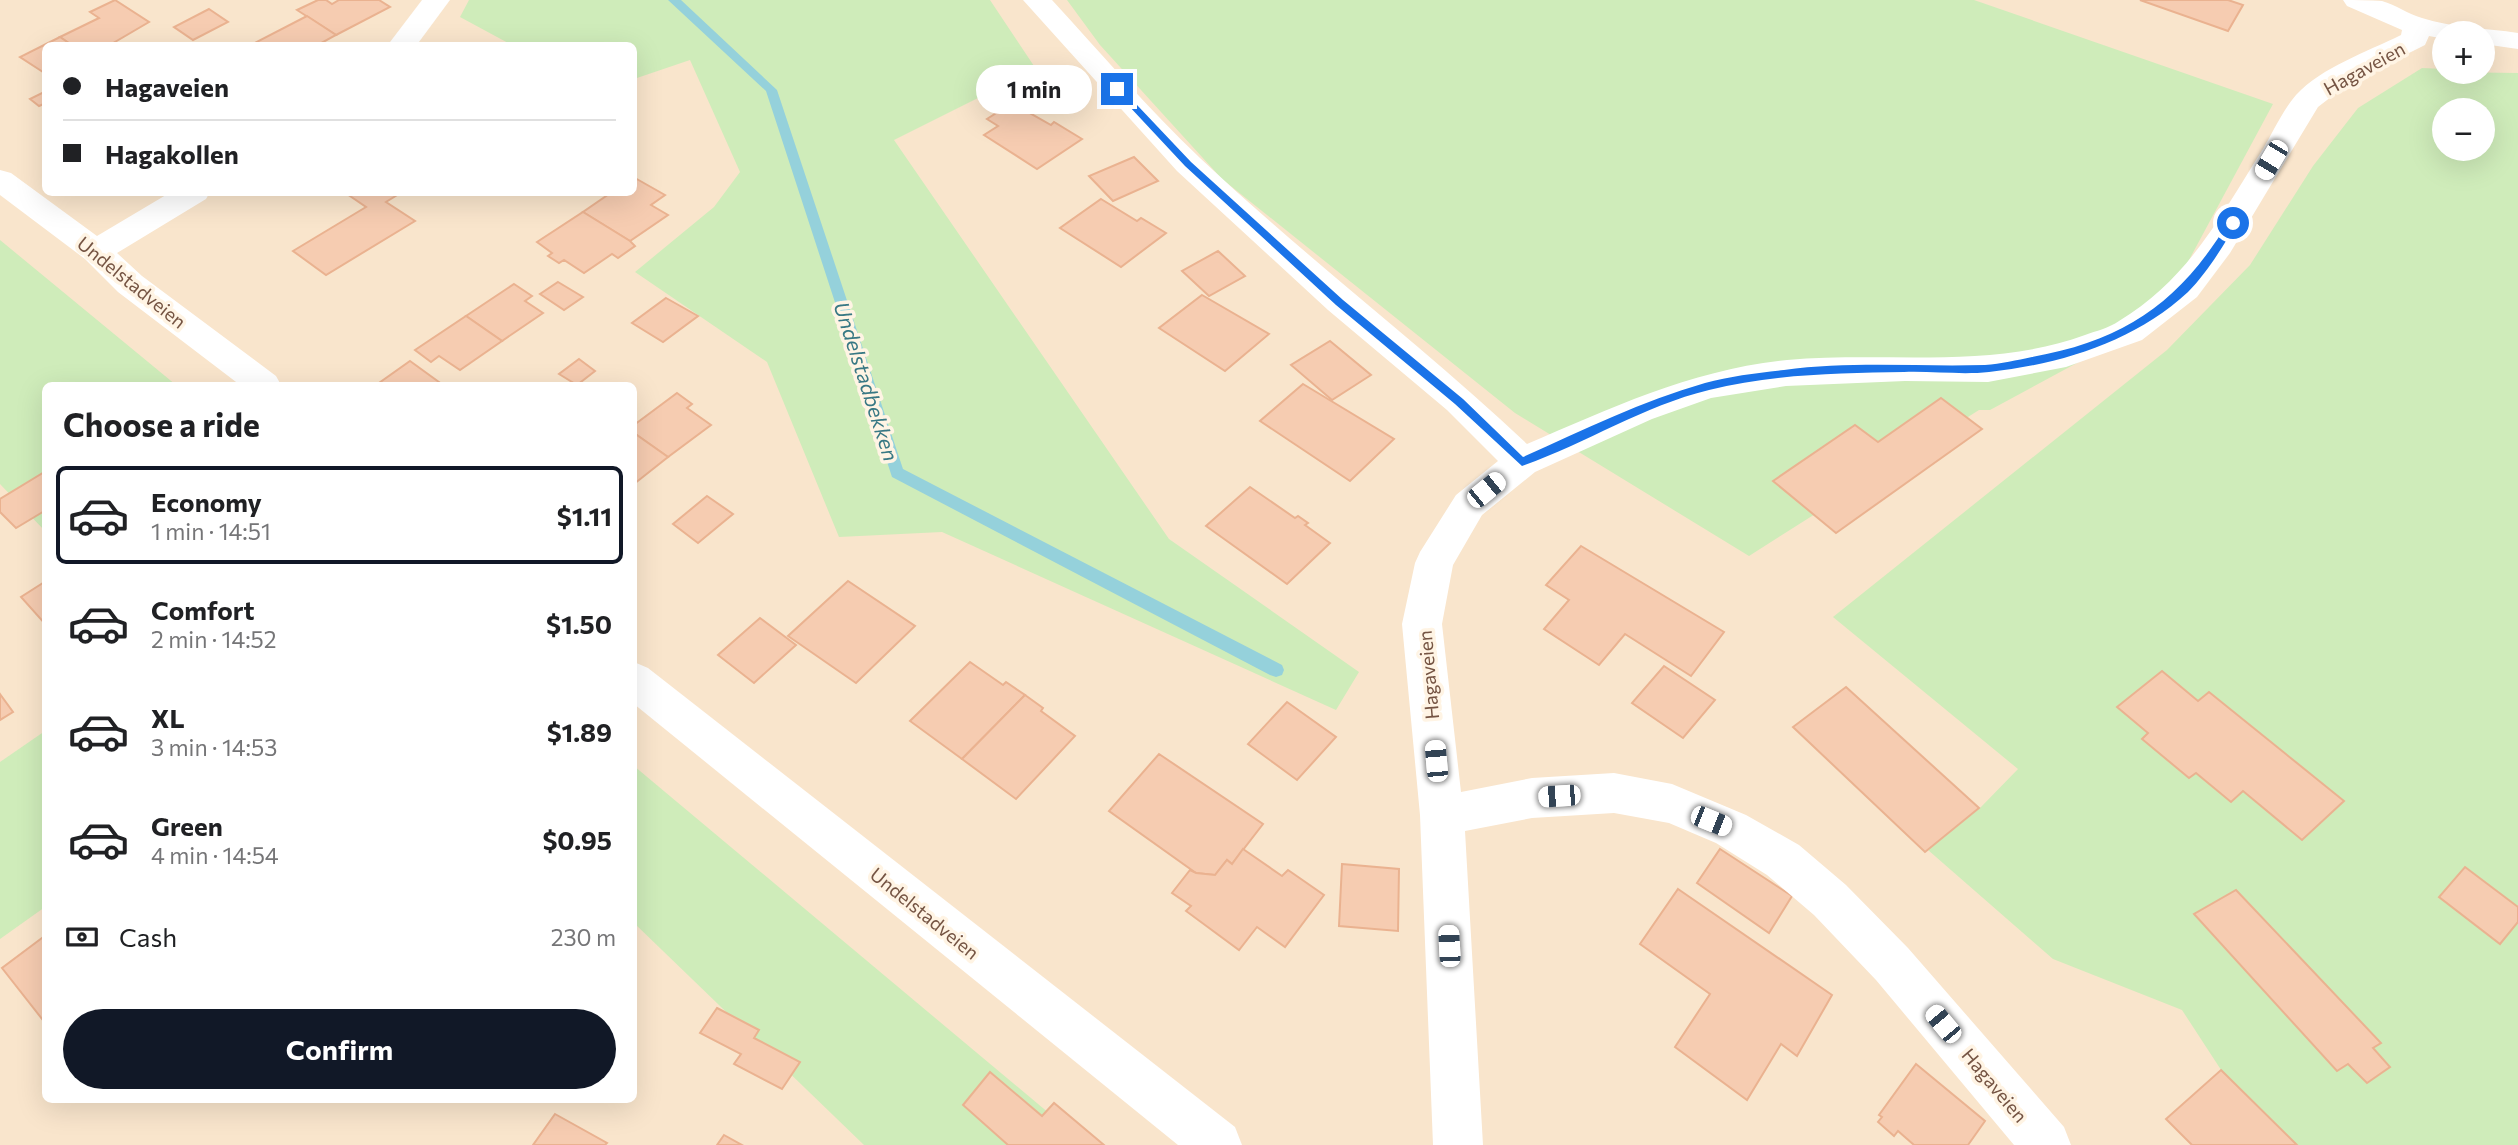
<!DOCTYPE html>
<meta charset="utf-8">
<style>
body{margin:0;font-family:Commissioner,sans-serif;background:#f6f6f6;color:#202124;height:100vh;display:flex;flex-direction:column;font-size:26px;white-space:nowrap}
*{box-sizing:border-box;margin:0}
p{font-size:23px;color:#757577}
.icon{flex:none;width:38px;height:38px;fill:none;stroke:currentColor;stroke-width:2;stroke-linecap:round;stroke-linejoin:round}
.map{position:relative;flex:1;overflow:hidden}
.details{position:absolute;left:42px;top:382px;width:595px;height:721px;display:flex;flex-direction:column;background:#fff;border-radius:10px;box-shadow:0 7px 28px #0002}
.details>*{flex:none}
.hud{position:absolute;left:42px;top:42px;width:595px;height:154px;border-radius:10px;box-shadow:0 7px 28px #0002;display:grid;align-content:center;height:154px;padding:0 21px;background:#fff}
.fabs{position:absolute;left:2432px;top:21px;display:grid;gap:14px}
.fabs a{display:grid;place-items:center;width:63px;height:63px;border-radius:50%;background:#fff;box-shadow:0 7px 28px #0002;font-size:35px}
.end{position:absolute;width:32px;height:32px;margin:-16px;border:9px solid #1a73e8;background:#fff;box-shadow:0 0 0 4px #fff}
.from{border-radius:50%}
.bubble{position:absolute;height:49px;border-radius:24px;background:#fff;box-shadow:0 7px 28px #0002;font-size:23px;font-weight:700;line-height:49px;text-align:center}
.car{position:absolute;width:21px;height:42px;margin:-21px -10px;border-radius:9px;box-shadow:0 0 5px 2px #0007;background:linear-gradient(#fff 24%,#345 0 40%,#fff 0 76%,#345 0 86%,#fff 0)}
.hud b{display:flex;align-items:center;gap:24px;height:66px;font-size:26px}
.hud b+b{border-top:2px solid #e0e0e0}
.hud i{width:18px;height:18px;background:#202124}
ul{padding:0;list-style:none}
li{display:flex;align-items:center;gap:21px;height:98px;margin:0 14px 10px;padding:0 7px;border:4px solid transparent;border-radius:10px}
li div{flex:1}
li b{display:block;font-size:26px}
li em{font-style:normal;font-weight:700}
li.on{border-color:#111827}
li>.icon{width:63px;height:63px;stroke-width:1.5}
h2{padding:0 21px;font-size:32px;line-height:84px}
.pay{display:flex;align-items:center;gap:18px;height:77px;padding:0 21px;font-size:26px}
.pay p{margin-inline-start:auto}
.button{display:flex;gap:14px;margin-top:auto;padding:14px 21px}
.button a{flex:1;height:80px;border-radius:42px;background:#111827;color:#fff;font-size:28px;font-weight:700;line-height:80px;text-align:center}
.map>svg:first-child{display:block}
</style>
<div class="map">
<svg width="2518" height="1145" viewBox="0 0 2518 1145">
<rect width="100%" height="100%" fill="#fef1dc"/>
<path fill="#f9e5cc" fill-rule="evenodd" d="M 0,0 L 2518,0 L 2518,1145 L 0,1145 ZM 2445,33 L 2483,33 L 2483,72 L 2445,72 ZM 46,46 L 634,46 L 634,192 L 46,192 ZM 2445,110 L 2483,110 L 2483,149 L 2445,149 ZM 46,385 L 634,385 L 634,1099 L 46,1099 Z"/>
<g fill="#cfecba" fill-rule="evenodd">
<path d="M 469,0 L 990,0 L 1036,69 L 894,140 L 1169,539 L 1359,672 L 1336,710 L 942,532 L 839,537 L 767,362 L 635,272 L 714,207 L 740,172 L 690,60 L 634,79 L 634,46 L 512,45 L 460,17 Z"/>
<path d="M 1067,0 L 1974,0 L 2273,104 L 2175,286 L 2125,337 L 1990,410 L 1979,410 L 1749,556 L 1515,413 L 1222,179 L 1100,45 Z"/>
<path d="M 2422,68 L 2445,69 L 2445,72 L 2518,73 L 2518,1145 L 2270,1145 L 2182,1010 L 2053,959 L 1928,850 L 1981,807 L 2018,769 L 1833,617 L 2167,350 L 2250,265 L 2313,166 L 2358,108 ZM 2445,110 L 2483,110 L 2483,149 L 2445,149 Z"/>
<path d="M 0,240 L 176,385 L 46,385 L 45,531 L 0,484 Z"/>
<path d="M 45,731 L 45,907 L 0,939 L 0,762 Z"/>
<path d="M 634,766 L 1087,1145 L 864,1145 L 634,923 Z"/>
</g>
<g fill="none" stroke-linecap="round" stroke-linejoin="round">
<path fill="#95d1db" fill-rule="evenodd" d="M 668,0 L 681,0 L 777,90 L 903,469 L 1282,665 L 1284,670 L 1282,675 L 1276,677 L 1270,675 L 892,477 L 766,91 Z"/>
</g>
<g fill="#f6ccb1" stroke="#eab290" stroke-width="2">
<path d="M 115,0 L 149,22 L 108,46 L 73,46 L 60,37 L 99,18 L 90,12 Z"/>
<path d="M 318,0 L 326,0 L 332,4 L 339,0 L 379,0 L 390,7 L 336,35 L 297,10 Z"/>
<path d="M 2140,0 L 2228,0 L 2243,5 L 2228,31 Z"/>
<path d="M 209,9 L 228,22 L 193,40 L 174,27 Z"/>
<path d="M 307,16 L 336,35 L 316,46 L 253,44 Z"/>
<path d="M 60,37 L 73,46 L 46,46 L 46,74 L 20,57 Z"/>
<path d="M 1042,74 L 1046,79 L 1050,77 L 1068,97 L 1032,111 L 1014,90 L 1020,88 L 1016,84 Z"/>
<path d="M 46,91 L 46,103 L 39,106 L 30,99 Z"/>
<path d="M 1012,103 L 1051,125 L 1054,122 L 1082,139 L 1037,169 L 984,135 L 998,126 L 987,119 Z"/>
<path d="M 1134,157 L 1158,181 L 1113,201 L 1089,176 Z"/>
<path d="M 635,178 L 665,195 L 651,205 L 668,215 L 630,241 L 583,212 L 612,192 L 634,192 Z"/>
<path d="M 356,192 L 402,192 L 386,202 L 415,221 L 326,275 L 293,251 L 366,207 L 350,196 Z"/>
<path d="M 1101,199 L 1137,221 L 1141,218 L 1166,233 L 1121,267 L 1060,228 Z"/>
<path d="M 583,212 L 630,241 L 635,246 L 618,258 L 612,254 L 584,273 L 564,260 L 559,263 L 548,256 L 552,253 L 537,242 Z"/>
<path d="M 1218,251 L 1245,276 L 1209,296 L 1182,271 Z"/>
<path d="M 558,282 L 583,297 L 564,310 L 540,294 Z"/>
<path d="M 514,284 L 532,296 L 525,301 L 543,313 L 502,341 L 466,316 Z"/>
<path d="M 1202,295 L 1269,334 L 1225,371 L 1159,328 Z"/>
<path d="M 666,298 L 698,316 L 663,342 L 632,323 Z"/>
<path d="M 466,316 L 502,341 L 460,370 L 439,356 L 431,362 L 415,350 Z"/>
<path d="M 1330,341 L 1371,375 L 1332,400 L 1291,365 Z"/>
<path d="M 579,359 L 595,371 L 577,385 L 559,374 Z"/>
<path d="M 410,361 L 443,385 L 382,385 L 379,383 Z"/>
<path d="M 1303,384 L 1394,439 L 1350,481 L 1260,421 Z"/>
<path d="M 677,393 L 692,404 L 687,408 L 711,425 L 668,457 L 634,433 L 634,425 Z"/>
<path d="M 1941,398 L 1982,429 L 1836,533 L 1773,481 L 1855,425 L 1878,442 Z"/>
<path d="M 634,433 L 668,457 L 634,484 Z"/>
<path d="M 46,471 L 46,510 L 16,528 L 0,512 L 0,499 Z"/>
<path d="M 1250,487 L 1295,518 L 1298,516 L 1308,523 L 1305,525 L 1330,543 L 1287,584 L 1206,526 Z"/>
<path d="M 707,496 L 733,514 L 698,543 L 673,524 Z"/>
<path d="M 1581,546 L 1724,632 L 1691,676 L 1625,634 L 1599,665 L 1544,629 L 1569,600 L 1546,585 Z"/>
<path d="M 46,581 L 46,625 L 21,597 Z"/>
<path d="M 848,581 L 915,626 L 856,683 L 788,636 Z"/>
<path d="M 760,618 L 796,645 L 754,683 L 718,655 Z"/>
<path d="M 970,662 L 1003,685 L 1006,682 L 1025,695 L 962,759 L 910,721 Z"/>
<path d="M 1664,666 L 1715,700 L 1683,738 L 1632,703 Z"/>
<path d="M 2162,671 L 2198,701 L 2209,692 L 2344,801 L 2302,840 L 2243,791 L 2231,802 L 2196,773 L 2189,778 L 2142,739 L 2148,733 L 2117,707 Z"/>
<path d="M 1846,687 L 1979,808 L 1925,852 L 1793,727 Z"/>
<path d="M 0,694 L 13,712 L 0,720 Z"/>
<path d="M 1025,695 L 1043,708 L 1041,711 L 1075,736 L 1016,799 L 962,759 Z"/>
<path d="M 1287,702 L 1336,737 L 1297,780 L 1248,744 Z"/>
<path d="M 1159,754 L 1263,824 L 1232,864 L 1227,860 L 1215,875 L 1196,873 L 1109,811 Z"/>
<path d="M 1243,849 L 1282,876 L 1288,870 L 1324,895 L 1285,947 L 1257,927 L 1239,950 L 1186,911 L 1191,906 L 1172,893 L 1190,870 L 1196,873 L 1215,875 L 1227,860 L 1232,864 Z"/>
<path d="M 1720,849 L 1792,896 L 1769,933 L 1697,883 Z"/>
<path d="M 1342,864 L 1399,869 L 1398,931 L 1339,926 Z"/>
<path d="M 2465,867 L 2518,907 L 2518,922 L 2500,944 L 2439,897 Z"/>
<path d="M 1678,889 L 1832,995 L 1797,1056 L 1781,1044 L 1747,1100 L 1675,1047 L 1710,994 L 1640,944 Z"/>
<path d="M 2236,890 L 2381,1043 L 2373,1048 L 2390,1067 L 2367,1083 L 2348,1064 L 2337,1071 L 2194,914 Z"/>
<path d="M 46,935 L 46,1024 L 2,968 Z"/>
<path d="M 717,1008 L 759,1030 L 754,1038 L 800,1062 L 782,1089 L 734,1064 L 741,1054 L 700,1033 Z"/>
<path d="M 1916,1064 L 1985,1121 L 1968,1145 L 1914,1145 L 1898,1131 L 1894,1136 L 1878,1122 L 1882,1117 L 1879,1115 Z"/>
<path d="M 2221,1070 L 2297,1145 L 2192,1145 L 2166,1119 Z"/>
<path d="M 990,1072 L 1042,1116 L 1054,1103 L 1104,1145 L 1008,1145 L 963,1105 Z"/>
<path d="M 555,1114 L 607,1143 L 605,1145 L 533,1145 Z"/>
<path d="M 724,1135 L 742,1145 L 717,1145 Z"/>
</g>
<g fill="none" stroke-linecap="round" stroke-linejoin="round">
<g fill="#fff" fill-rule="evenodd">
<path d="M 422,0 L 450,0 L 416,46 L 387,46 Z"/>
<path d="M 1023,0 L 1052,0 C 1101,53 1148,109 1200,158 C 1306,258 1422,345 1527,444 C 1611,408 1694,369 1787,360 C 1886,351 1990,370 2085,335 C 2096,331 2109,328 2119,321 C 2189,279 2221,215 2263,149 C 2273,132 2283,110 2296,95 C 2322,67 2367,52 2401,35 L 2402,30 L 2347,6 L 2343,0 C 2355,0 2370,0 2382,1 C 2396,5 2408,14 2422,18 C 2452,28 2487,28 2518,33 L 2518,49 L 2483,44 L 2483,33 L 2445,33 L 2445,39 L 2429,36 L 2425,45 L 2349,83 L 2318,107 L 2230,253 L 2197,297 L 2142,340 L 2066,367 L 1988,382 L 1905,381 L 1786,386 L 1711,398 L 1652,419 L 1535,472 L 1482,515 L 1453,565 L 1442,624 L 1461,792 L 1532,778 L 1614,773 L 1672,784 L 1746,815 L 1799,845 L 1846,885 L 1908,948 L 2064,1127 L 2071,1145 L 2014,1145 L 1876,980 L 1814,915 L 1767,875 L 1716,843 L 1669,823 L 1614,813 L 1532,818 L 1465,831 L 1483,1145 L 1433,1145 L 1420,815 L 1402,624 L 1415,563 L 1420,552 L 1456,495 L 1498,461 L 1447,410 L 1328,310 L 1177,171 Z"/>
<path d="M 0,170 L 11,173 L 97,236 L 171,192 L 210,192 L 206,199 L 117,253 L 142,276 L 276,376 L 281,385 L 240,385 L 118,292 L 85,259 L 0,195 Z"/>
<path d="M 634,662 L 648,668 L 1235,1127 L 1242,1145 L 1178,1145 L 634,704 Z"/>
</g>
</g>
<path fill="#1a73e8" d="M 1114,87 L 1120,87 L 1191,162 L 1343,300 L 1463,399 L 1523,457 C 1583,430 1642,401 1705,383 C 1730,376 1758,373 1784,370 C 1850,361 1918,367 1985,365 C 2001,364 2017,360 2032,357 C 2126,340 2180,302 2229,221 L 2237,223 C 2223,246 2207,273 2188,292 C 2134,342 2061,364 1989,372 C 1962,375 1932,371 1904,372 C 1840,373 1772,374 1709,390 C 1643,406 1585,444 1522,466 L 1455,404 L 1336,305 L 1185,166 L 1114,90 Z"/>
<g text-anchor="middle" dominant-baseline="central" stroke-width="7" stroke-linejoin="round" paint-order="stroke">
<g font-size="19" fill="#755443" stroke="#fff4e4">
<text transform="translate(2364 68) rotate(-29)">Hagaveien</text>
<text transform="translate(132 282) rotate(39)">Undelstadveien</text>
<text transform="translate(1428 675) rotate(-95)">Hagaveien</text>
<text transform="translate(925 913) rotate(39)">Undelstadveien</text>
<text transform="translate(1995 1085) rotate(50)">Hagaveien</text>
</g>
<g font-size="21" font-style="italic" fill="#387884" stroke="#fff4e4">
<text transform="translate(867 381) rotate(72)">Undelstadbekken</text>
</g>
</g>
</svg>
<div class="fabs">
<a>+</a>
<a>−</a>
</div>
<i class="end from" style="left:2233px;top:223px"></i>
<i class="end" style="left:1117px;top:89px"></i>
<div class="bubble" style="left:976px;top:65px;width:116px">1 min</div>
<i class="car" style="left:2271px;top:160px;rotate:211deg"></i>
<i class="car" style="left:1486px;top:490px;rotate:51deg"></i>
<i class="car" style="left:1436px;top:761px;rotate:355deg"></i>
<i class="car" style="left:1559px;top:796px;rotate:266deg"></i>
<i class="car" style="left:1711px;top:821px;rotate:112deg"></i>
<i class="car" style="left:1449px;top:946px;rotate:357deg"></i>
<i class="car" style="left:1943px;top:1024px;rotate:320deg"></i>
<div class="hud">
<b><i class="from"></i>Hagaveien</b>
<b><i></i>Hagakollen</b>
</div>
<section class="details">
<h2>Choose a ride</h2>
<ul>
<li class="on"><svg class="icon" aria-label="car" viewBox="0 0 24 24"><path d="M5 17H2v-5l4-1 3-4h7l3 4 3 1v5h-3M9 17h6M6 11h13"/><circle cx="7" cy="17" r="2"/><circle cx="17" cy="17" r="2"/></svg><div><b>Economy</b><p>1 min · 14:51</p></div><em>$1.11</em></li>
<li><svg class="icon" aria-label="car" viewBox="0 0 24 24"><path d="M5 17H2v-5l4-1 3-4h7l3 4 3 1v5h-3M9 17h6M6 11h13"/><circle cx="7" cy="17" r="2"/><circle cx="17" cy="17" r="2"/></svg><div><b>Comfort</b><p>2 min · 14:52</p></div><em>$1.50</em></li>
<li><svg class="icon" aria-label="car" viewBox="0 0 24 24"><path d="M5 17H2v-5l4-1 3-4h7l3 4 3 1v5h-3M9 17h6M6 11h13"/><circle cx="7" cy="17" r="2"/><circle cx="17" cy="17" r="2"/></svg><div><b>XL</b><p>3 min · 14:53</p></div><em>$1.89</em></li>
<li><svg class="icon" aria-label="car" viewBox="0 0 24 24"><path d="M5 17H2v-5l4-1 3-4h7l3 4 3 1v5h-3M9 17h6M6 11h13"/><circle cx="7" cy="17" r="2"/><circle cx="17" cy="17" r="2"/></svg><div><b>Green</b><p>4 min · 14:54</p></div><em>$0.95</em></li>
</ul>
<div class="pay"><svg class="icon" aria-label="cash" viewBox="0 0 24 24"><path d="M3 7h18v10H3z"/><circle cx="12" cy="12" r="2"/></svg>Cash<p>230 m</p></div>
<div class="button"><a>Confirm</a></div>
</section>
</div>
